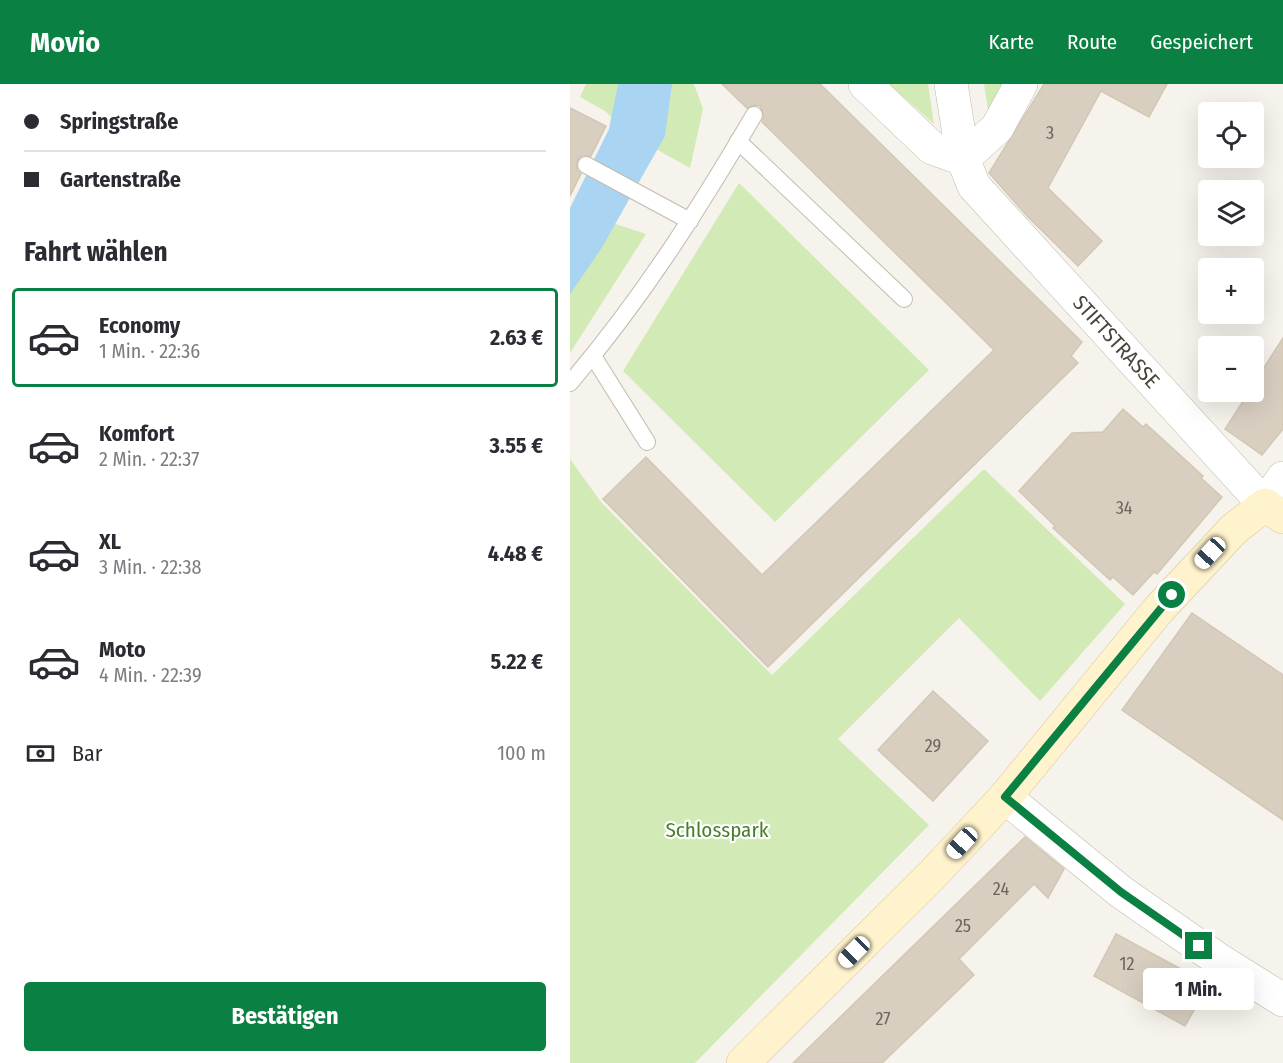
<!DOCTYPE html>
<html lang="de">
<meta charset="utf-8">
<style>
body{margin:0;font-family:"Fira Sans Condensed",sans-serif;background:#f7f7f7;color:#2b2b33;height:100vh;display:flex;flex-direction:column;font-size:22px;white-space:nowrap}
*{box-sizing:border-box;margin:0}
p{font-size:20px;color:#7c7c81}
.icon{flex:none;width:33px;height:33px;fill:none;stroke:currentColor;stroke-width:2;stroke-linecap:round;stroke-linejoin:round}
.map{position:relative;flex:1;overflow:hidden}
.sheet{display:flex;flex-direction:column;background:#fff;width:570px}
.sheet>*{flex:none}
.hud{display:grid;align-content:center;height:132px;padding:0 24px;background:#fff}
.fabs{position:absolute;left:628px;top:18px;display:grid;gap:12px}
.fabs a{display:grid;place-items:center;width:66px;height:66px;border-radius:6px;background:#fff;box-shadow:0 6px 24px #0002;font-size:30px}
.end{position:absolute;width:27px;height:27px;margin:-14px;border:8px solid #0b8043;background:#fff;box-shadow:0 0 0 3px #fff}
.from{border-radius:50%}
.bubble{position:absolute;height:42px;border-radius:6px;background:#fff;box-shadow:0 6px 24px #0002;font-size:20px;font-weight:700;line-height:42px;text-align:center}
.car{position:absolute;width:18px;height:36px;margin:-18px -9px;border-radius:8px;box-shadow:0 0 4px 2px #0007;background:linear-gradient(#fff 24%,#345 0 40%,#fff 0 76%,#345 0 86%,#fff 0)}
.hud b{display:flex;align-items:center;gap:21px;height:57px;font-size:22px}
.hud b+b{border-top:2px solid #e1e1e2}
.hud i{width:15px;height:15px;background:#2b2b33}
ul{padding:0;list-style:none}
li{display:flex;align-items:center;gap:18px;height:99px;margin:0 12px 9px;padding:0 12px;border:3px solid transparent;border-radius:6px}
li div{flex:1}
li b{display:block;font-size:22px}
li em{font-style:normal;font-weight:700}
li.current{border-color:#0b8043}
li>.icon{width:54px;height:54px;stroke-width:1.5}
h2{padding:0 24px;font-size:27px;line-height:72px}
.pay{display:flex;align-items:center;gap:15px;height:66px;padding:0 24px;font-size:22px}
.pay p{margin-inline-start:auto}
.cta{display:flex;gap:12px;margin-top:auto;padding:12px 24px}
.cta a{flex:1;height:69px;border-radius:6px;background:#0b8043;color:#fff;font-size:24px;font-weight:700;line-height:69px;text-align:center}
header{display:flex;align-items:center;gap:36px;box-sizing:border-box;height:84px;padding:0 30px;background:#0b8043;color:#fff}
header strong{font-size:28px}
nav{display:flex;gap:33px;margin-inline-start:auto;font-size:21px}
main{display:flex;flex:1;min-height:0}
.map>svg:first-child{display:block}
</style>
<header>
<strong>Movio</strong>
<nav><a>Karte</a><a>Route</a><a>Gespeichert</a></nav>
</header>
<main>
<section class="sheet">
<div class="hud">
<b><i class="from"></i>Springstraße</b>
<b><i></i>Gartenstraße</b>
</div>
<h2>Fahrt wählen</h2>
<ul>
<li class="current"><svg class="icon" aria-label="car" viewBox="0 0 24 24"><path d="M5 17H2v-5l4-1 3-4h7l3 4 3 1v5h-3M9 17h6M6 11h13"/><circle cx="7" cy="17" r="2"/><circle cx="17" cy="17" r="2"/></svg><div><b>Economy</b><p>1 Min. · 22:36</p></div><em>2.63 €</em></li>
<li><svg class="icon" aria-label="car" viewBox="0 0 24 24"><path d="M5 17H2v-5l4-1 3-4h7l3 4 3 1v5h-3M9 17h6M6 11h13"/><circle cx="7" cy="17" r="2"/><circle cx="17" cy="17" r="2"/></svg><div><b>Komfort</b><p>2 Min. · 22:37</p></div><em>3.55 €</em></li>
<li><svg class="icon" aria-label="car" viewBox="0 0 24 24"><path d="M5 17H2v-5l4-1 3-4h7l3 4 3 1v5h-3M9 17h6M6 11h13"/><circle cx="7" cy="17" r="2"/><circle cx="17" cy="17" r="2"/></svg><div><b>XL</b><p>3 Min. · 22:38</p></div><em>4.48 €</em></li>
<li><svg class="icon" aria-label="car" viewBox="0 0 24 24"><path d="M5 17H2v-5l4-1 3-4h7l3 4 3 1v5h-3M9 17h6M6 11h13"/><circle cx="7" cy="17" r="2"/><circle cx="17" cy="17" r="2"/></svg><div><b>Moto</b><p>4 Min. · 22:39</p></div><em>5.22 €</em></li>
</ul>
<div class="pay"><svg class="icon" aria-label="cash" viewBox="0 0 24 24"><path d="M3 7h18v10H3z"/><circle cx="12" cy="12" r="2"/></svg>Bar<p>100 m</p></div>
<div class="cta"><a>Bestätigen</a></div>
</section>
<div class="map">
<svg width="713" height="979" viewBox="0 0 713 979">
<rect width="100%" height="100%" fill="#f6f3ec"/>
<g fill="#d2eab5">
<path d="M 16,0 L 124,0 L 133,25 L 120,84 L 59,50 L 35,27 L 10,13 Z"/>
<path d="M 319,0 L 358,0 L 364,40 Z"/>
<path d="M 414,0 L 437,0 L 419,33 Z"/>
<path d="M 169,99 L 359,286 L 205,438 L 53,287 Z"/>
<path d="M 0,125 L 76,150 L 0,269 Z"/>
<path d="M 0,375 L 31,418 L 202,591 L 414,385 L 555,520 L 470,617 L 389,534 L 268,655 L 359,741 L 125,979 L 0,979 Z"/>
</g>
<path fill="#a9d4f2" d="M 48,0 L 102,0 L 95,52 L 31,165 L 0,210 L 0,124 L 39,45 Z"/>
<g fill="#d8cfc1" stroke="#d3c7b4" stroke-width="1.5">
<path d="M 152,0 L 250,0 L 512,258 L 501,272 L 508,279 L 198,583 L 33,415 L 76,373 L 192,491 L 424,266 L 192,38 L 194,31 L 190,22 L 184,21 L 177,24 Z"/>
<path d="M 474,0 L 597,0 L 579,33 L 531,7 L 478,104 L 532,157 L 508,182 L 457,132 L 419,89 Z"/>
<path d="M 0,24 L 36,42 L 21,72 L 11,72 L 7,77 L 7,86 L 11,90 L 0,112 Z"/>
<path d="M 713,254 L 713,345 L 692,371 L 655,345 L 679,308 L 684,308 L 684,299 Z"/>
<path d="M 553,325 L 573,343 L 576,340 L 633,392 L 631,394 L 652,413 L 587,490 L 584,488 L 563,511 L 543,493 L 540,496 L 483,444 L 485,442 L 449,407 L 502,349 L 533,348 Z"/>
<path d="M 622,529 L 713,591 L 713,736 L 552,626 Z"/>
<path d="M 363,607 L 418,657 L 363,717 L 308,666 Z"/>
<path d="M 455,753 L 494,785 L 478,814 L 464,800 L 389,875 L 404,891 L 312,979 L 223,979 Z"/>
<path d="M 546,850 L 639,900 L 615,942 L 524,892 Z"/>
</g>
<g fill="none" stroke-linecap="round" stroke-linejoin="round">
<g stroke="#c2bbae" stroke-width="18">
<g id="lane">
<path d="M 168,57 L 334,215"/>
<path d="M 16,81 L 120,137"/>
<path d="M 23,272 L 77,358"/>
<path d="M 0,299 C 71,216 129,125 184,31"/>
</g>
</g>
<g stroke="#c2bbae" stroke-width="34">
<g id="street">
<path d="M 295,0 L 362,64 L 393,75"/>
<path id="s1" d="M 381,0 L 393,75 L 404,102 L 695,421 L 713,394"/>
<path d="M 393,75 L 427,44 L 451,0"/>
<path d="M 435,713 L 551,808 L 649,876 L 713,916"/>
</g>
</g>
<g stroke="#d6c79b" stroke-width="34">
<path id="secondary" d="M 173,979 L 363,790 L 435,713 L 589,525 L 664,445 L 695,421 L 713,433"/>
</g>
<use href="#lane" stroke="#fff" stroke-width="16"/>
<use href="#street" stroke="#fff" stroke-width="33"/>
<use href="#secondary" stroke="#fff3cd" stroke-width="33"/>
</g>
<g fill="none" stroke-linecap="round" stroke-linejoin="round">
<path stroke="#0b8043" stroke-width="8" d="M 602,511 L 435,713 L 551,808 L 629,862"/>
</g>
<g text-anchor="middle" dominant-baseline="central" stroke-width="4.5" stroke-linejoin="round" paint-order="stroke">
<g font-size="18" fill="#6e675b">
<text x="480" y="49">3</text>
<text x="554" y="424">34</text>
<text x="363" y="662">29</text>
<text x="431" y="805">24</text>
<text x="393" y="842">25</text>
<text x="557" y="880">12</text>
<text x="313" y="935">27</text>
</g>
<g font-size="21" fill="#4b4439" stroke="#fff">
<text stroke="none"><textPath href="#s1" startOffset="316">STIFTSTRASSE</textPath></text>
</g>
<g font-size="21" fill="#4a7f2a" stroke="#fff">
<text x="147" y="746">Schlosspark</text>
</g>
</g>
</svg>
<div class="fabs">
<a><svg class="icon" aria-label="locate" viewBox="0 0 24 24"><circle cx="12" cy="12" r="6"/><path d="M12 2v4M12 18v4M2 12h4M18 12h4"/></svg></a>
<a><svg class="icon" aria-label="layers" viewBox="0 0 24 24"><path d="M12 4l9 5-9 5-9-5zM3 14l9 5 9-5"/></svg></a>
<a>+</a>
<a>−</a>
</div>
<i class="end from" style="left:602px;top:511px"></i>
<i class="end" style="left:629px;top:862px"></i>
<div class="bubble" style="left:573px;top:884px;width:111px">1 Min.</div>
<i class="car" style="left:640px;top:469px;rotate:223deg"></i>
<i class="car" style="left:392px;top:759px;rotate:223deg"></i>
<i class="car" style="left:284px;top:868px;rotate:225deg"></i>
</div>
</main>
